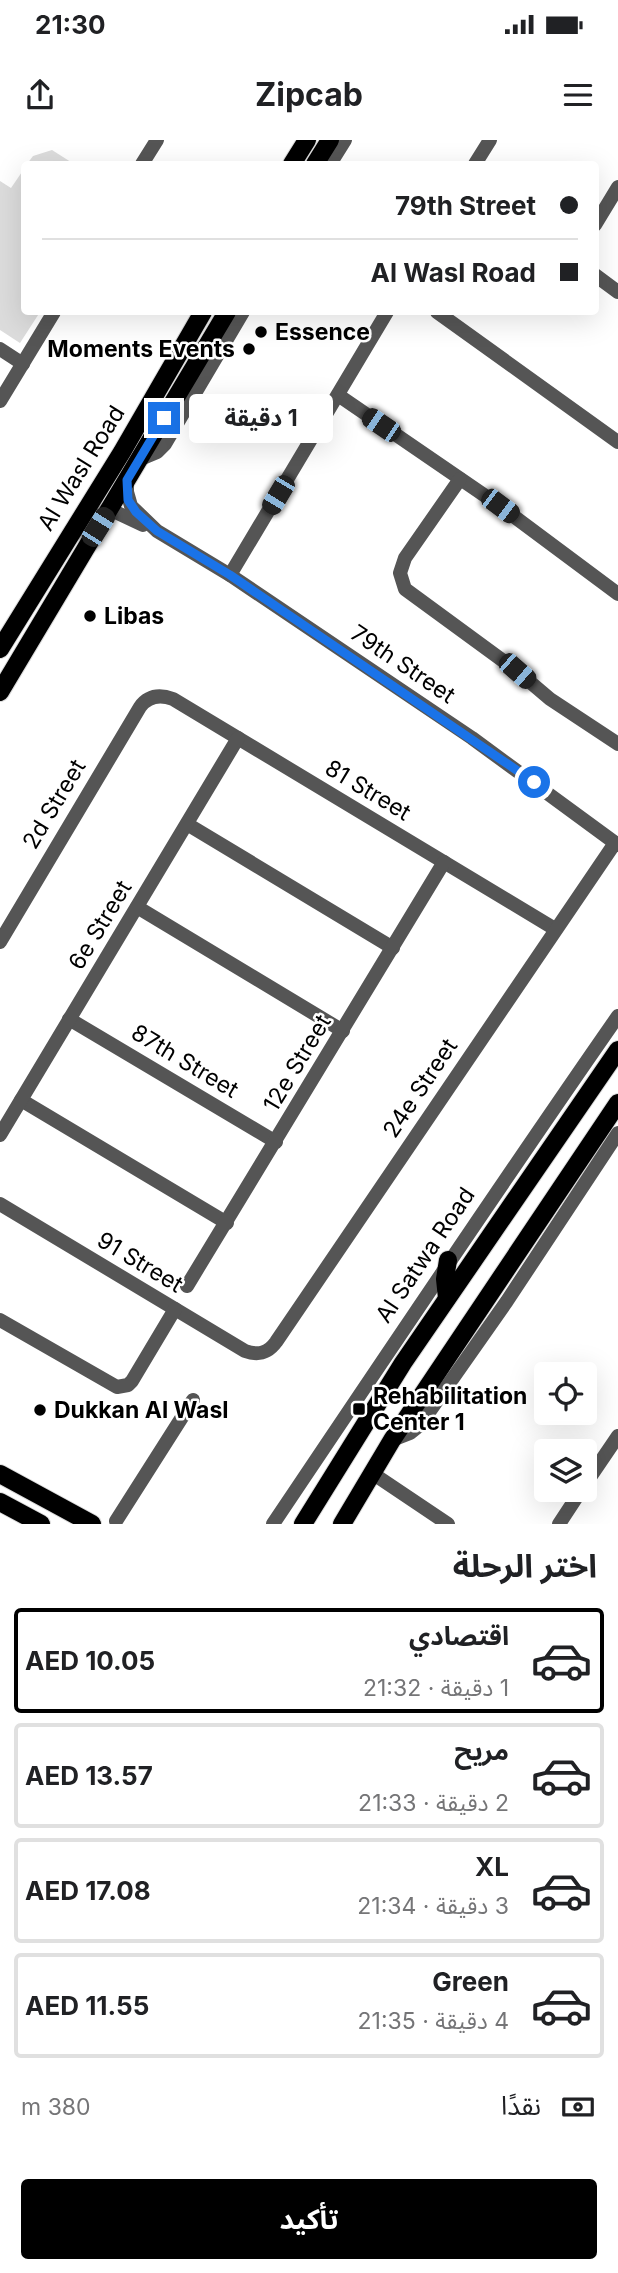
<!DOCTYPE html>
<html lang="ar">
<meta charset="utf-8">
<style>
body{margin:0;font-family:Inter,"Noto Sans Arabic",sans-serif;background:#f6f6f6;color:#202124;direction:rtl;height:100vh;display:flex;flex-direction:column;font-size:26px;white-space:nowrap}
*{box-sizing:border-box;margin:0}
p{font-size:23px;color:#757577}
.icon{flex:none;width:38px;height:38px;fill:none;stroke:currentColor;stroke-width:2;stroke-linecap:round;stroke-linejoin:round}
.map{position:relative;height:1384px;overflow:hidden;direction:ltr}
.panel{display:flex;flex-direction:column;background:#fff;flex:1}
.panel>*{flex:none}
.top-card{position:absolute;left:21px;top:21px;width:578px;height:154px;border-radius:7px;box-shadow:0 7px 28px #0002;direction:rtl;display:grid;align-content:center;height:154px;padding:0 21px;background:#fff}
.fabs{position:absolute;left:534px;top:1222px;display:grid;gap:14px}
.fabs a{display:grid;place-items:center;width:63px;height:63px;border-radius:7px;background:#fff;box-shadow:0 7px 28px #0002;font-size:35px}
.end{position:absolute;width:32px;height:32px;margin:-16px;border:9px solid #1a73e8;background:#fff;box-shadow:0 0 0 4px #fff}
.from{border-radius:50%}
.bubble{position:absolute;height:49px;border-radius:7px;background:#fff;box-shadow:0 7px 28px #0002;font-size:23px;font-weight:700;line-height:49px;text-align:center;direction:rtl}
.car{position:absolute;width:21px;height:42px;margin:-21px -10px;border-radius:9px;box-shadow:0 0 5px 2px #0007;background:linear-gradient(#222 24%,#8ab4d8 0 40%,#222 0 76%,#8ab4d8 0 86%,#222 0)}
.top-card b{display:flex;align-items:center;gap:24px;height:66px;font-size:26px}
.top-card b+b{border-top:2px solid #e0e0e0}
.top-card i{width:18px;height:18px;background:#202124}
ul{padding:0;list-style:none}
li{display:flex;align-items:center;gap:21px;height:105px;margin:0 14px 10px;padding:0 7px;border:4px solid #e0e0e0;border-radius:7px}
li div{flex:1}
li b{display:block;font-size:26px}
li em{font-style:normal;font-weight:700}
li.selected{border-color:#000}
li>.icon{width:63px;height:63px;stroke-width:1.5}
h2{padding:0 21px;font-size:32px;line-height:84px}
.pay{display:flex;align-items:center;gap:18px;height:77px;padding:0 21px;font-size:26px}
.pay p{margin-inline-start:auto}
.action{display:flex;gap:14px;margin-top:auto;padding:14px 21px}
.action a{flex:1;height:80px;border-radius:7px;background:#000;color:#fff;font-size:28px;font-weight:700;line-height:80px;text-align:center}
.status{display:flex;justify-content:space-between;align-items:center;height:49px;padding:0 35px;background:#fff;direction:ltr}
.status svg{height:19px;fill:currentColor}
header{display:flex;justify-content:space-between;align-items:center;height:91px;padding:0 21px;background:#fff;font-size:32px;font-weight:700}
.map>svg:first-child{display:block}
</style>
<div class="status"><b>21:30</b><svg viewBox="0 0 49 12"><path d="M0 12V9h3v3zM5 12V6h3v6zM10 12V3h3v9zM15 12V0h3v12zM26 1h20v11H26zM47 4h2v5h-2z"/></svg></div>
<header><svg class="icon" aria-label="menu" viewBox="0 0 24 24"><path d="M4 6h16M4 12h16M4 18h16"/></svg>Zipcab<svg class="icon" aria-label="share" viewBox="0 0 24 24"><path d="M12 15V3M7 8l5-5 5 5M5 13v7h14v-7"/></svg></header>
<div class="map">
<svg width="618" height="1384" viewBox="0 0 618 1384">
<rect width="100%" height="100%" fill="#fff"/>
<g fill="#dcdcdc">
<path d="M 52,10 L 74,24 L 27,24 L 33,16 Z"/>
<path d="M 24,29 L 24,172 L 40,172 L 20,203 L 0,190 L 0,41 L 11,48 Z"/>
</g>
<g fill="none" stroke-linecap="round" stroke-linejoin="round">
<g stroke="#dbdbdb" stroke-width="20">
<g id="major">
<path d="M 292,24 L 307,0"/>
<path d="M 315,24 L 330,0"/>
<path d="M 0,509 L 122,312 L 203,172"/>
<path d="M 0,552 L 227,172"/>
<path d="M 447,1158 L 445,1139 L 448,1120"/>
<path d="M 0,1334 L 92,1384"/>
<path d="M 0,1362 L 41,1384"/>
<path d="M 303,1384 L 403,1223 L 618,910"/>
<path d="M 342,1384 L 392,1300 L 618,963"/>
</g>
</g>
<g stroke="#555" stroke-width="14">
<path d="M 142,24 L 157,0"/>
<path d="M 330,24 L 345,0"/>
<path d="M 475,24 L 490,0"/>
<path d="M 595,85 L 618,47"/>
<path d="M 595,135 L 618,152"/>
<path d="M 437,172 L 618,302"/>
<path d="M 0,209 L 23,224"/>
<path d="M 338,255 L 500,366 L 618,454"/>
<path d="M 0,261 L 54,172"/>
<path d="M 138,320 L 157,312 L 165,304 L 243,172"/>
<path d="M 460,339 L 405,418 L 400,433 L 405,449 L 517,531 L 550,559 L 618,604"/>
<path d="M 127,340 L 127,352 L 131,366 L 157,391 L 230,435 L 472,598 L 618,705"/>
<path d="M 109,369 L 143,385"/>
<path d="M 230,435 L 387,172"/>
<path d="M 187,684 L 393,808"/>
<path d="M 137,767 L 343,891"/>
<path d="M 0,802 L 140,567 C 148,556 159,554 173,559 L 555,789"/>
<path d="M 69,879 L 276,1002"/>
<path d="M 21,960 L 227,1083"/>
<path d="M 0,995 L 238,598"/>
<path d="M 0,1064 L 245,1211 C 259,1216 268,1213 276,1202 L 615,703"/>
<path d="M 187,1146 L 444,722"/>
<path d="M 0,1180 L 117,1247 L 128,1245 L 132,1241 L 175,1169"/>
<path d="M 392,1300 L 410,1293 L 420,1285 L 507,1161 L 618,993"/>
<path d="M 372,1333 L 448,1384"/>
<path d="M 584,1346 L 618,1296"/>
<path d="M 116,1381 L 193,1260"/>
<path d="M 273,1384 C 387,1214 501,1044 618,876"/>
<path d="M 559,1384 L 582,1349"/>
</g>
<use href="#major" stroke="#000" stroke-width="18"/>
</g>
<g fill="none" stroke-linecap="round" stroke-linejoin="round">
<path stroke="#1a73e8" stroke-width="9" d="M 164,278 L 127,340 L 128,360 L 136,372 L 157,391 L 230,435 L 534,642"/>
</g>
<g fill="#000" stroke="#fff" stroke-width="2.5">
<circle cx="261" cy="192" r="7"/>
<circle cx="249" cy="209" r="7"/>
<circle cx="90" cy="476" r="7"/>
<rect x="352" y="1262" width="14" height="14" rx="3.5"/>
<circle cx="40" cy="1270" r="7"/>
</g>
<g text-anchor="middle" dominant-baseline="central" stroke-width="5" stroke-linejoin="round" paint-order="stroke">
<g font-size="23" font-weight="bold" fill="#000" stroke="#fff" text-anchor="start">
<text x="275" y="192">Essence</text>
<text x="235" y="209" text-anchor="end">Moments Events</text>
<text x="104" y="476">Libas</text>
<text x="373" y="1256">Rehabilitation<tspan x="373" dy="26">Center 1</tspan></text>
<text x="54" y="1270">Dukkan Al Wasl</text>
</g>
<g font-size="23" fill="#000" stroke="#fff">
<text transform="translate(81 328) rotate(-58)">Al Wasl Road</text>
<text transform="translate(403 524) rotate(34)">79th Street</text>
<text transform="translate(368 650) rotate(31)">81 Street</text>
<text transform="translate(54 664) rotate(-59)">2d Street</text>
<text transform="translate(100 785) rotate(-59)">6e Street</text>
<text transform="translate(185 921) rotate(31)">87th Street</text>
<text transform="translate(297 923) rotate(-59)">12e Street</text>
<text transform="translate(420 948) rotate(-56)">24e Street</text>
<text transform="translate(425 1115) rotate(-56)">Al Satwa Road</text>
<text transform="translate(140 1122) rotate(31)">91 Street</text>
</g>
</g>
</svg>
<div class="fabs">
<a><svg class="icon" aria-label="locate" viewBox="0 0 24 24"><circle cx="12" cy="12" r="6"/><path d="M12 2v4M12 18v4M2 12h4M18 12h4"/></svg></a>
<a><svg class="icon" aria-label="layers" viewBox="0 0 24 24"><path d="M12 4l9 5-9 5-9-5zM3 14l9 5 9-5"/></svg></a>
</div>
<i class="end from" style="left:534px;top:642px"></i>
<i class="end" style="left:164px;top:278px"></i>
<div class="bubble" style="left:189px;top:254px;width:144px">1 دقيقة</div>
<i class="car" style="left:381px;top:285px;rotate:304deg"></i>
<i class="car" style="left:278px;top:355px;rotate:211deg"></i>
<i class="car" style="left:500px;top:366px;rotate:127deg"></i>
<i class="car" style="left:98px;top:387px;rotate:32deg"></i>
<i class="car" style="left:517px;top:531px;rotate:131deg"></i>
<div class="top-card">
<b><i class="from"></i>79th Street</b>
<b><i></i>Al Wasl Road</b>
</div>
</div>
<section class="panel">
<h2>اختر الرحلة</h2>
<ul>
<li class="selected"><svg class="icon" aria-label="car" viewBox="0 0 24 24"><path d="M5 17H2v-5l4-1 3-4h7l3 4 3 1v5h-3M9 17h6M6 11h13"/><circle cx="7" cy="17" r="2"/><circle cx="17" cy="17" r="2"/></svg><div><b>اقتصادي</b><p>1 دقيقة · 21:32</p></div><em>AED 10.05</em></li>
<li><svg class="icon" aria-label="car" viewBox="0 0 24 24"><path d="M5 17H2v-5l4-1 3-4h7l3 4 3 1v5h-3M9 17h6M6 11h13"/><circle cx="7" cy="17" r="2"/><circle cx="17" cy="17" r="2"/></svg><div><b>مريح</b><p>2 دقيقة · 21:33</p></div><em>AED 13.57</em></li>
<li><svg class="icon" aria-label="car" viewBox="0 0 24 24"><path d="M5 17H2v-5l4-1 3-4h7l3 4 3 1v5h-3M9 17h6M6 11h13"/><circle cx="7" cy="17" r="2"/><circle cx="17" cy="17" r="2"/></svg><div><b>XL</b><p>3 دقيقة · 21:34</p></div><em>AED 17.08</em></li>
<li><svg class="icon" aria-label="car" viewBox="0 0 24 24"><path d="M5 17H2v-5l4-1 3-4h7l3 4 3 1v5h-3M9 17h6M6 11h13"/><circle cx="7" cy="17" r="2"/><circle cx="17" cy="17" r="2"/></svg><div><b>Green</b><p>4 دقيقة · 21:35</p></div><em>AED 11.55</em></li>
</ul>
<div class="pay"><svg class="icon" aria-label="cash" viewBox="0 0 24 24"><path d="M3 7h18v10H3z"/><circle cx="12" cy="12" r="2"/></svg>نقدًا<p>380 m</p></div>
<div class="action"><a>تأكيد</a></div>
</section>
